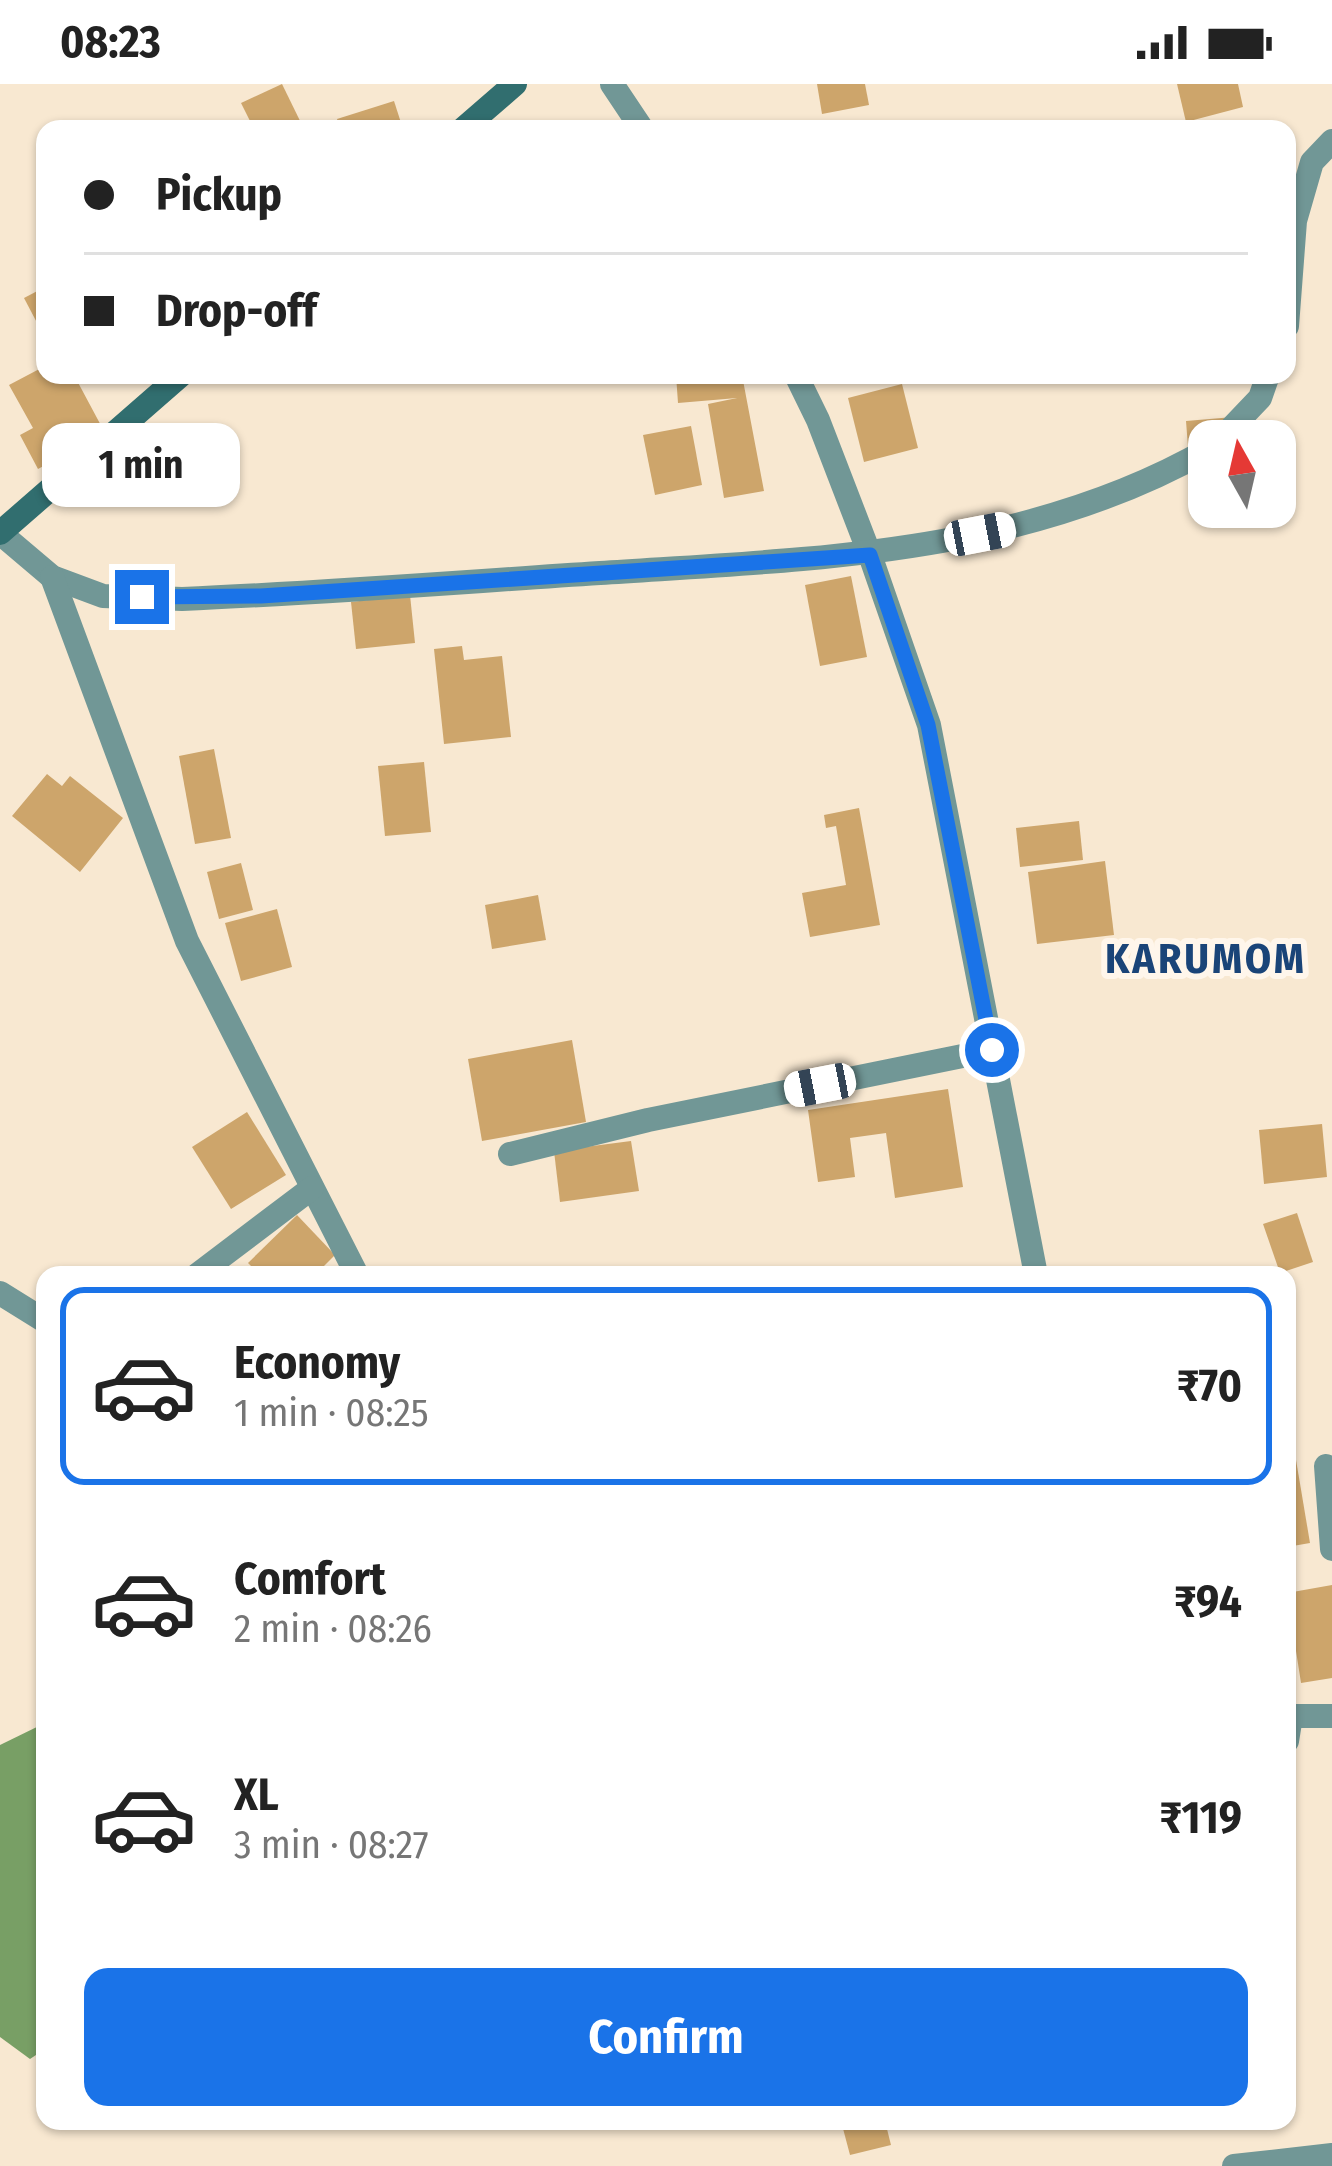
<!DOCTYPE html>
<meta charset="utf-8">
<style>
body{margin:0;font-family:"Fira Sans Condensed",sans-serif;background:#f6f6f6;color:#222;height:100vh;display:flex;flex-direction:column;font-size:45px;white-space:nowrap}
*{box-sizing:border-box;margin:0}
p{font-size:39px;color:#767676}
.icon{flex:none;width:66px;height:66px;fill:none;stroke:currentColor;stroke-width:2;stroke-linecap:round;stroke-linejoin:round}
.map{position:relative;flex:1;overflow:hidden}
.side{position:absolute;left:36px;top:1182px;width:1260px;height:864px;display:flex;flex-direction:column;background:#fff;border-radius:24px;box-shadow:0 3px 9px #0004}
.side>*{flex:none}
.guide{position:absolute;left:36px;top:36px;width:1260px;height:264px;border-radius:24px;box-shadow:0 3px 9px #0004;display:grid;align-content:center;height:264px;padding:0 48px;background:#fff}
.needle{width:78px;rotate:352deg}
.tools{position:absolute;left:1188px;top:336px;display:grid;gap:24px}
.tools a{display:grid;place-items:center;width:108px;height:108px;border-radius:24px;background:#fff;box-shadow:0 3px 9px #0004;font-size:60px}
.end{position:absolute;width:54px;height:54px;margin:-27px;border:15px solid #1a73e8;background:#fff;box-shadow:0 0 0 6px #fff}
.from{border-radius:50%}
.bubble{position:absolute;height:84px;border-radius:24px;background:#fff;box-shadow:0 3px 9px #0004;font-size:39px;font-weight:700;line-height:84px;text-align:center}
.car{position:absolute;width:36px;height:72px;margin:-36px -18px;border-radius:15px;box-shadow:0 0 9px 3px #0007;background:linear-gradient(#fff 24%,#345 0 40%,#fff 0 76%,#345 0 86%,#fff 0)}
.guide b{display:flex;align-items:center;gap:42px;height:114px;font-size:45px}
.guide b+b{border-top:3px solid #e0e0e0}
.guide i{width:30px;height:30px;background:#222}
ul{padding:21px 0 0;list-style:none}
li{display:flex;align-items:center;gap:36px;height:198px;margin:0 24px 18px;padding:0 24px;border:6px solid transparent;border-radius:24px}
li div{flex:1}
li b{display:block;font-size:45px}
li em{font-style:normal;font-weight:700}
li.active{border-color:#1a73e8}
li>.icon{width:108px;height:108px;stroke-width:1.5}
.primary-button{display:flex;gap:24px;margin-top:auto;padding:24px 48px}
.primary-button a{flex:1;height:138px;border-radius:24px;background:#1a73e8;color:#fff;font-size:48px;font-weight:700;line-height:138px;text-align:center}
.status{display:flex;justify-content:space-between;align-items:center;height:84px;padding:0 60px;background:#fff;direction:ltr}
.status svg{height:33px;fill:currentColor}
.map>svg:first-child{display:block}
</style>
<div class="status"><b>08:23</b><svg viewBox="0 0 49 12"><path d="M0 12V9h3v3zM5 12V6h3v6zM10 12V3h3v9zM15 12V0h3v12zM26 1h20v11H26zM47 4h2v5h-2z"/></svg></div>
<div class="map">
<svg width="1332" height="2082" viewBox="0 0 1332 2082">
<rect width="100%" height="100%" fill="#f8e8d1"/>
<path fill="#789f65" d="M 45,1639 L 45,1965 L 30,1975 L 0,1953 L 0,1661 Z"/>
<g fill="#cda56b">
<path d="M 282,0 L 304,45 L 254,45 L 241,19 Z"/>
<path d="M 817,0 L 865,0 L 869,21 L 822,30 Z"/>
<path d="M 1177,0 L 1238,0 L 1243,23 L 1186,38 Z"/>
<path d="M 394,17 L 403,45 L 340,45 L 337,35 Z"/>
<path d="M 45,203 L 45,254 L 24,214 Z"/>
<path d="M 45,282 L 45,291 L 74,291 L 105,349 L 38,385 L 20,351 L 33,344 L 9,301 Z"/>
<path d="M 676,291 L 742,291 L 764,407 L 724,414 L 708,320 L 737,314 L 678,319 Z"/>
<path d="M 902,300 L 918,364 L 864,378 L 848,314 Z"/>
<path d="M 1245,332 L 1247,357 L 1209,357 L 1209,401 L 1191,402 L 1186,337 Z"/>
<path d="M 691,342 L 702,401 L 655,411 L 643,351 Z"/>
<path d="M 851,492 L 867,573 L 820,582 L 805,501 Z"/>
<path d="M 410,511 L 415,559 L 356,565 L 351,518 Z"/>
<path d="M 462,562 L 464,576 L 502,572 L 511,653 L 444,660 L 434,565 Z"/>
<path d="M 214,665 L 231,754 L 195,760 L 179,672 Z"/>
<path d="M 424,678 L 431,748 L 385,752 L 378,682 Z"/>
<path d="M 47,690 L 62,702 L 70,692 L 123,734 L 80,788 L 12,732 Z"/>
<path d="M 859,724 L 880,841 L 810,853 L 802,809 L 846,801 L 836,742 L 826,744 L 824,731 Z"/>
<path d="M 1079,737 L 1083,776 L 1020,783 L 1016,744 Z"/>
<path d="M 1105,777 L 1114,851 L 1037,860 L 1028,788 Z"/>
<path d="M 241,779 L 253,826 L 219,835 L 207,788 Z"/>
<path d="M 538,811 L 546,856 L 492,865 L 485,821 Z"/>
<path d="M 277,825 L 292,883 L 241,897 L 225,839 Z"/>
<path d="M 572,956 L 586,1038 L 482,1057 L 468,975 Z"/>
<path d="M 948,1005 L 963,1103 L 895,1114 L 886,1049 L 850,1054 L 855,1093 L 818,1098 L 808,1026 Z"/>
<path d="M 247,1028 L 286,1091 L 231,1125 L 192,1063 Z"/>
<path d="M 1322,1040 L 1327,1093 L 1264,1100 L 1259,1046 Z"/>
<path d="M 631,1057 L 639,1107 L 560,1118 L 554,1067 Z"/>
<path d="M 1297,1129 L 1313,1178 L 1280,1189 L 1263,1140 Z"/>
<path d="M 297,1131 L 335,1171 L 315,1191 L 260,1191 L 248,1179 Z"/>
<path d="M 1292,1352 L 1310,1459 L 1287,1463 L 1287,1353 Z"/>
<path d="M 1332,1501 L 1332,1594 L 1301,1599 L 1287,1509 Z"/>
<path d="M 841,2037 L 885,2037 L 891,2061 L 850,2071 Z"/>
</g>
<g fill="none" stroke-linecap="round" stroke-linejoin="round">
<g stroke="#719796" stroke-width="24">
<path d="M 612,0 L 642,45"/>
<path d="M 1287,242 L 1295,137 L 1312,78 L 1332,57"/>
<path d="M 796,291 L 818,336 L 870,471 L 929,641 L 1036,1191"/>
<path d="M 1219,357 L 1260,314 L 1268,291"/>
<path d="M 0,449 L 52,493 L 103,512 L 182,515 C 321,509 461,498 600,489 C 809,475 1022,472 1209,365"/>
<path d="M 52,493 L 187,857 L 357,1191"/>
<path d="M 510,1070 L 648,1036 L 992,966"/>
<path d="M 197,1191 L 312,1104"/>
<path d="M 0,1209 L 45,1237"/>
<path d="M 1326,1382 L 1332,1465"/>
<path d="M 1287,1632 L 1332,1632"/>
<path d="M 1287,1657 L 1291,1632"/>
<path d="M 1234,2082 L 1332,2071"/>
</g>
<g stroke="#316e6f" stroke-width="24">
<path d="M 463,45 L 515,0"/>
<path d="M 0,449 L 181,291"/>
</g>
</g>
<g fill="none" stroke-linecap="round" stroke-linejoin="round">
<path stroke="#1a73e8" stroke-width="15" d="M 142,513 L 261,512 L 870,471 L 928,641 L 992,966"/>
</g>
<g text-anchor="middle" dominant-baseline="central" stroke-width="12" stroke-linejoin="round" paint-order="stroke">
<g font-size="42" font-weight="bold" letter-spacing="3" fill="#1a4478" stroke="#fff6eb">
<text x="1206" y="875">KARUMOM</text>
</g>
</g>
</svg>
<div class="tools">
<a><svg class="needle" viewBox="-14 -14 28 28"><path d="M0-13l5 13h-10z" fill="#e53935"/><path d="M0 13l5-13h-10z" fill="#767676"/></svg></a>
</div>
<i class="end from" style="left:992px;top:966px"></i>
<i class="end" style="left:142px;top:513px"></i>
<div class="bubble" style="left:42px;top:339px;width:198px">1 min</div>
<i class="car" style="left:980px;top:450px;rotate:79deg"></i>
<i class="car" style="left:820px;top:1001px;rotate:259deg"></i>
<div class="guide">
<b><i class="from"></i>Pickup</b>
<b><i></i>Drop-off</b>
</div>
<section class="side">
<ul>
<li class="active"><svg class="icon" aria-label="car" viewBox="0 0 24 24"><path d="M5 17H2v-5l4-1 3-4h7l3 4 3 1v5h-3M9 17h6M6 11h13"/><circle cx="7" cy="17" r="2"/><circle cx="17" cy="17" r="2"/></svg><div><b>Economy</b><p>1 min · 08:25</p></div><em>₹70</em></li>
<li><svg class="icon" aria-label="car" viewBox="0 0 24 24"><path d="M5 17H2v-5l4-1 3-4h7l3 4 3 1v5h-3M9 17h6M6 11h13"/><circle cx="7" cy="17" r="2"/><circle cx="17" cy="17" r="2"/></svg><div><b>Comfort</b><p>2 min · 08:26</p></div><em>₹94</em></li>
<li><svg class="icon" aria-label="car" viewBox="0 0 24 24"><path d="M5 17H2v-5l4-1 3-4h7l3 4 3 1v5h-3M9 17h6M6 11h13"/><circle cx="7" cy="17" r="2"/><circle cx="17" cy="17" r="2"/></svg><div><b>XL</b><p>3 min · 08:27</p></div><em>₹119</em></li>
</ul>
<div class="primary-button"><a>Confirm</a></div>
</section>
</div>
